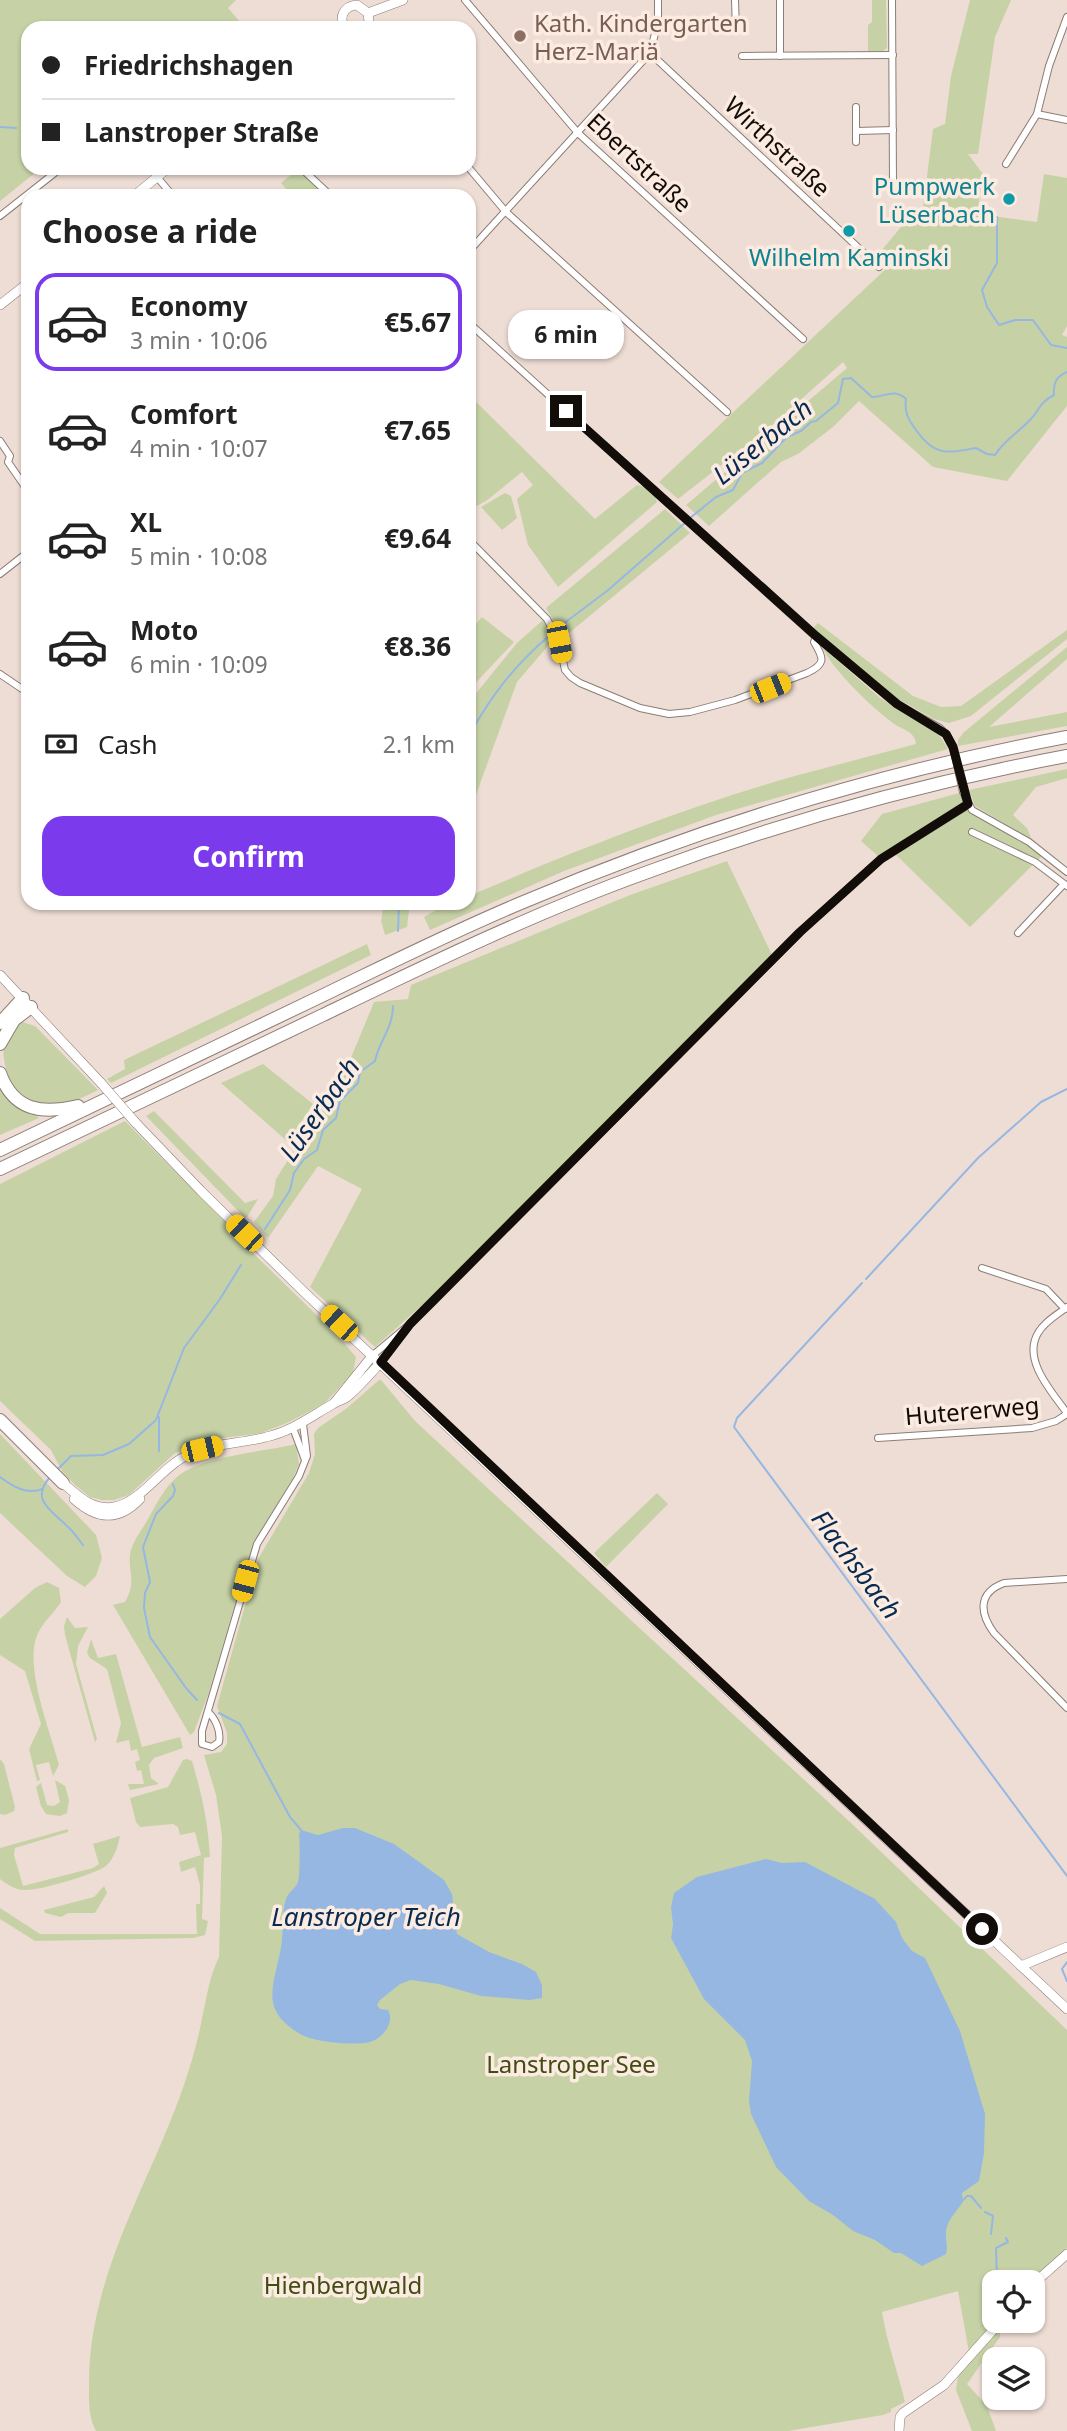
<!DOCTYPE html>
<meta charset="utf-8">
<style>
body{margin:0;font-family:"Noto Sans",sans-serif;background:#f2f2f2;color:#222;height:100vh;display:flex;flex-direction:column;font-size:26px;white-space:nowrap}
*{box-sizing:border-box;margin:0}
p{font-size:23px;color:#767676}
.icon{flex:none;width:38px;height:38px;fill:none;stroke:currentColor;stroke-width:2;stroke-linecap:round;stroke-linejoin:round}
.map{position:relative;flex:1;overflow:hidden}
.panel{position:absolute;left:21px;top:189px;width:455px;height:721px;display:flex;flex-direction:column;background:#fff;border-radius:21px;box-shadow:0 2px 5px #0004}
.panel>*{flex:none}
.banner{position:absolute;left:21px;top:21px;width:455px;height:154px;border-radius:21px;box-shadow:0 2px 5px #0004;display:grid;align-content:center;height:154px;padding:0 21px;background:#fff}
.tools{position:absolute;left:982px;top:2270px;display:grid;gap:14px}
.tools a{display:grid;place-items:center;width:63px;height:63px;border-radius:14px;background:#fff;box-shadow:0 2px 5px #0004;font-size:35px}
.end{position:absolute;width:32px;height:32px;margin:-16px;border:9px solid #130d0a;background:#fff;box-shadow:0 0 0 4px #fff}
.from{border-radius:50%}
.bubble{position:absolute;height:49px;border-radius:21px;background:#fff;box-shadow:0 2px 5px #0004;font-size:23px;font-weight:700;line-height:49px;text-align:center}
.car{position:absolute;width:21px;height:42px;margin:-21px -10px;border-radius:9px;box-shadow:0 0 5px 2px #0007;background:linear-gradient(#f5c518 24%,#345 0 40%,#f5c518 0 76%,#345 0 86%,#f5c518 0)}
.banner b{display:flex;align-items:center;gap:24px;height:66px;font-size:26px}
.banner b+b{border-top:2px solid #e0e0e0}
.banner i{width:18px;height:18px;background:#222}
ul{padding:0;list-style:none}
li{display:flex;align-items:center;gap:21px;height:98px;margin:0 14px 10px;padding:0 7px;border:4px solid transparent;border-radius:21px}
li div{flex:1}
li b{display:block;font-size:26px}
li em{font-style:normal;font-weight:700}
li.active{border-color:#7c3aed}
li>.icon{width:63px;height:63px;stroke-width:1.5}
h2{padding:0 21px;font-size:32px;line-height:84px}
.pay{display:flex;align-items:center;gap:18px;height:77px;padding:0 21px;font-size:26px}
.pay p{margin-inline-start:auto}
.cta{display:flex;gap:14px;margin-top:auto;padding:14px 21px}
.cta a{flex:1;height:80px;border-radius:21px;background:#7c3aed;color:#fff;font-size:28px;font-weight:700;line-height:80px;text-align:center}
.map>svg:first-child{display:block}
</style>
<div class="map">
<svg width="1067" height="2431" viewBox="0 0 1067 2431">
<rect width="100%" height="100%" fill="#eeddd4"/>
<g fill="#c6d2a6">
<path d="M 0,0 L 236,0 L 228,8 L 240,22 L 232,28 L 28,28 L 28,168 L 41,168 L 0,201 Z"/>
<path d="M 872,0 L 886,0 L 887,48 L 883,51 L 868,51 L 868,25 L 872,22 Z"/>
<path d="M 970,0 L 1011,0 L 995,37 L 978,154 L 968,154 L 983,174 L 977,214 L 1037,222 L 1044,174 L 1067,178 L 1067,326 L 1062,335 L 1067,337 L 1067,406 L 1007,481 L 933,467 L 859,401 L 833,427 L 798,454 L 781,462 L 709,526 L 686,505 L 847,368 L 843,362 L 769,428 L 678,499 L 659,482 L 890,265 L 882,250 L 910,216 L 918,221 L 923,208 L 933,129 L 945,124 L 951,76 Z"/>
<path d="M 298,169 L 323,193 L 320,196 L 292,196 L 281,183 Z"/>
<path d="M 469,395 L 595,519 L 637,485 L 652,489 L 657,502 L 558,587 L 528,545 L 517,499 L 533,485 L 522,472 L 486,501 L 469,510 Z"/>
<path d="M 505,493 L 511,496 L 517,518 L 502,530 L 481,507 Z"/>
<path d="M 665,509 L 690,533 L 563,638 L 546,608 Z"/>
<path d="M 482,617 L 514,642 L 469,690 L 469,631 Z"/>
<path d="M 543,620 L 553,640 L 517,682 L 472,806 L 469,805 L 469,702 L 517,643 Z"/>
<path d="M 818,623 L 913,696 L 941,707 L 961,706 L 1067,630 L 1067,639 L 971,716 L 949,723 L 934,719 L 898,699 L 813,628 Z"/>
<path d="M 822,647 L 879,697 L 906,715 L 938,733 L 948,749 L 716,815 L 564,871 L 430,930 L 424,917 C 441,907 449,903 469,903 L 469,896 C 574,851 681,809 791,777 C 833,766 874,755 916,744 C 915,731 902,730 893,723 C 871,707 833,670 822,647 Z"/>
<path d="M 1067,647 L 1067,659 L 989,727 L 1067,712 L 1067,726 L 958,746 L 958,740 L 963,733 Z"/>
<path d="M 1067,769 L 1067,778 L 1036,787 L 1013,815 L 1027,828 L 1032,840 L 975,806 L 969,790 Z"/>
<path d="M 963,792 L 968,804 L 1045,853 L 970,927 L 893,852 L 881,859 L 861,841 L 882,814 Z"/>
<path d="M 727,861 L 773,957 L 482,1252 L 375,1347 L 310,1287 L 362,1189 L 318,1166 L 268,1238 L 254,1222 L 273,1196 L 276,1179 L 348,1065 L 374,1002 L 408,999 L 411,985 L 630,895 Z"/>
<path d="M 384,903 L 410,903 L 407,927 L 385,935 L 381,921 Z"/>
<path d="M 367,944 L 371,955 L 111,1083 L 107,1079 L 125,1069 L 124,1060 Z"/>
<path d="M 19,1021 L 35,1026 L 98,1090 C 83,1097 65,1108 47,1107 C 19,1106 0,1071 4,1044 C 7,1036 14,1028 19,1021 Z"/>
<path d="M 263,1064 L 313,1104 L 288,1142 L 221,1083 Z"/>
<path d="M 0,1083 L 39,1118 L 0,1135 Z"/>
<path d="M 154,1111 L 245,1203 L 258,1199 L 246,1219 L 146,1116 Z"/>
<path d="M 125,1121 L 231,1228 L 255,1255 L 339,1337 L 356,1357 L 353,1373 L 325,1403 L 287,1423 L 261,1433 L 215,1439 L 175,1453 L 129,1495 L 114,1500 L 102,1500 L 90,1497 L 75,1485 L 62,1471 L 51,1450 L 0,1401 L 0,1184 Z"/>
<path d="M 379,1380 L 381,1380 L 416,1422 L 851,1823 L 1067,2030 L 1067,2248 L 1033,2282 L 994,2282 L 994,2320 L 996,2321 L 969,2352 L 958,2291 L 882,2312 C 887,2343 898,2372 905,2402 L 891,2409 L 891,2412 L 883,2415 L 788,2431 L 96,2431 C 88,2416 89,2401 89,2384 C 89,2274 149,2186 184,2085 C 191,2064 198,2041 202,2018 C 207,1997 209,1977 219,1957 L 222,1836 L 216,1795 L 204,1755 L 221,1752 L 227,1744 L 227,1733 L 217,1706 L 258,1559 L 309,1473 L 315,1454 L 314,1434 L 318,1428 L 347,1408 Z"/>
<path d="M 0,1434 L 96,1535 L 102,1558 L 96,1576 L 85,1587 L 67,1576 L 0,1513 Z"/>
<path d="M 296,1444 L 299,1464 L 293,1478 L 253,1544 L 208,1695 L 194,1732 L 190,1735 L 113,1605 L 125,1602 C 138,1579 126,1571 131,1550 C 134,1539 144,1527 149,1517 C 157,1503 165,1487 177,1477 C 201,1456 264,1452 296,1444 Z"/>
<path d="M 657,1493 L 668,1504 L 606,1567 L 594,1553 Z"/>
<path d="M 47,1582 L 59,1588 L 61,1602 C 54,1613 44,1621 38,1633 C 23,1665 50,1730 59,1765 L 53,1776 L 49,1762 L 36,1765 L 40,1780 L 37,1781 L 29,1749 L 41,1724 L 25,1671 L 0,1655 L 0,1619 L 35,1588 Z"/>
<path d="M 67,1617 L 75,1628 L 88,1627 L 78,1646 L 76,1664 L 97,1739 L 95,1742 L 65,1635 L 64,1626 Z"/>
<path d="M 91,1639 L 98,1658 L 116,1654 L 142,1747 L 180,1737 L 183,1748 L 154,1758 L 149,1765 L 151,1778 L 159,1784 L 130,1790 L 128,1784 L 144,1784 L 141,1770 L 137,1771 L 135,1762 L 140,1760 L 137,1749 L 131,1751 L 129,1740 L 116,1743 L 121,1723 L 107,1669 L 90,1658 L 87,1653 Z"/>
<path d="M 0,1759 L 4,1764 L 15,1807 L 14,1811 L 5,1815 L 0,1814 Z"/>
<path d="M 187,1759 L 192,1761 C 202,1795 208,1822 210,1857 L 204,1858 L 202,1919 L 208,1921 L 205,1935 L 193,1938 L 35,1941 L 0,1919 L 0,1908 L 40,1934 L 197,1934 L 196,1904 L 200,1904 L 200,1885 L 195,1867 L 181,1872 L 179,1862 L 201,1855 L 195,1832 L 180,1835 L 178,1827 L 173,1824 L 140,1827 L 136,1822 L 130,1798 L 168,1787 L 183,1760 Z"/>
<path d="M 55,1780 L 65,1786 L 69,1800 L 67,1813 L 60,1816 L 46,1814 L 41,1806 L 36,1787 L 41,1783 L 47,1805 L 54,1806 L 60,1802 Z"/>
<path d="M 68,1829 L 68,1832 L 15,1848 L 14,1855 L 23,1886 L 93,1868 L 99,1864 L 93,1844 L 120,1836 C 118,1846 114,1859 106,1866 C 96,1874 38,1891 25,1890 C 15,1890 8,1885 0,1879 L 0,1848 Z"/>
<path d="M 104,1886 L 107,1893 L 95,1913 L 68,1913 L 61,1917 L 45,1913 L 44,1910 L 94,1897 Z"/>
<path d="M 1000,2328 L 1000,2337 L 967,2384 L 987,2406 L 996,2431 L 972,2431 L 956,2390 L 958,2376 Z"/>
</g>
<g fill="#96b7e2">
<path d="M 343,1828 L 355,1828 L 394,1844 L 444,1880 L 452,1894 L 457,1934 L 489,1952 L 522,1964 L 536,1972 L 542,1985 L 542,1998 L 530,2000 L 481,1996 L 439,1984 L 411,1980 L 400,1984 L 380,2000 L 377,2005 L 380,2009 L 388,2010 C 395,2023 383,2038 370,2042 C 355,2046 315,2042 302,2035 C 258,2010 274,1987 281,1947 C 284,1932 281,1915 286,1899 C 288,1892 296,1888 298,1882 C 300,1876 300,1840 299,1834 L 301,1830 L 318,1835 Z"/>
<path d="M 766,1859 L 782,1863 L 805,1862 L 875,1899 L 896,1922 L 902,1938 L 912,1951 L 925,1958 L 960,2031 L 985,2114 L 984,2153 L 979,2181 L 962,2193 L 963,2202 C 956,2212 945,2222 946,2235 C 946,2243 948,2246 946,2254 L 922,2266 L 901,2253 L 894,2253 L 875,2240 L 853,2231 L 833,2215 L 809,2201 L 776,2167 L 751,2114 L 749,2101 L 752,2061 L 745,2040 L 704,1999 L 671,1938 L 673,1925 L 671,1907 L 674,1893 L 697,1877 Z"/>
</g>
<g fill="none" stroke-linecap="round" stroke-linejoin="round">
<g stroke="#96b7e2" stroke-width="2">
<path d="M 0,127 L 16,128"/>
<path d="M 997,217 L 997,263 L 982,290 L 987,307 L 999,325 L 1015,320 L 1033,320 L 1051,345 L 1067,348"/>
<path d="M 690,518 L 716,497 L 733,490 L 742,473 L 762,463 L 787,437 L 801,431 L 811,422 L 816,421 L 838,403 L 843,379 L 851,378 L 872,397 C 885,397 894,388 906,399 C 904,412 908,419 916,430 C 935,457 947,453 976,448 L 987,454 L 995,455 C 1004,440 1019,432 1031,419 C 1041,408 1039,403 1054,395 C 1053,383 1056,377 1067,372"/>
<path d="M 555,630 L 607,591 L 686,522"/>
<path d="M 469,736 C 491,695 516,664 551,634"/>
<path d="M 398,931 L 399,903"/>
<path d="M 265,1229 L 290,1190 L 294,1173 L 304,1159 L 317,1150 L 323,1130 L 336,1118 L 340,1101 L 358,1083 L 360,1072 L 375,1061 C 379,1041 393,1028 393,1006"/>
<path d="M 866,1279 L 978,1158 L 1041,1102 L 1067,1089"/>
<path d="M 862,1283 L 737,1418 L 734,1427 L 1067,1876"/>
<path d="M 159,1417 L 159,1451"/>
<path d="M 56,1471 L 71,1456 L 103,1455 L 129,1444 L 156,1420 L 184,1348 L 220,1299 L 241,1265"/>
<path d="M 0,1477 C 14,1487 26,1495 43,1489"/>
<path d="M 50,1477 C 29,1501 53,1511 68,1527 C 74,1532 78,1539 83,1545"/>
<path d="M 173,1484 L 175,1490 L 173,1496 L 156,1514 L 143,1547 L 150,1582 L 145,1593 L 144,1608 L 150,1637 L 186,1688 L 197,1700"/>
<path d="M 219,1713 L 240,1724 L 290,1817 L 301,1830"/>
<path d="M 1067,1962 L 1062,1969 L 1067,1981"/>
<path d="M 963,2200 L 967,2196 L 971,2196 L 981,2208"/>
<path d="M 985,2212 L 993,2216 L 991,2234"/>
<path d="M 997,2282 L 996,2248 L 1008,2242 L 1006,2238"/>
</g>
<g stroke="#8c7d75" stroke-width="8">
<g id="street">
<path d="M 465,0 L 578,133 L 803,339"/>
<path d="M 735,0 L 736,31"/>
<path d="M 780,0 L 780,56"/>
<path d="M 892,0 L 893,183 L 918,183"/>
<path d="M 650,53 L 879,267"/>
<path d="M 742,56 L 893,55"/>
<path d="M 856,107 L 856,131"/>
<path d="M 1037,114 L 1049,66 L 1067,17"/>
<path d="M 856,142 L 856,131 L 893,130"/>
<path d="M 1006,164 L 1037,114 L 1067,120"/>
<path d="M 301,168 L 331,196"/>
<path d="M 469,168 L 506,212 L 727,412"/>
<path d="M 157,177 L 173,196"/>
<path d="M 0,216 L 61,168"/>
<path d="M 469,251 L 650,53 L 658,22 L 658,0"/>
<path d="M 469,323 L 816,637 L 897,704 L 940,728 L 946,734 L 953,747"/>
<path d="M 0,441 L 10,456 L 8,462 L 28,491"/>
<path d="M 469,540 L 547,619 L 559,642 L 565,670 L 571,677 L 580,683 L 640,708 L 669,714 L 690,712 L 735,700 L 807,673 C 826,664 824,659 814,642 L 816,637"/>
<path d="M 0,574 L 28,552"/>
<path d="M 0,674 L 28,693"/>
<path d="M 963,792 L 972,810 L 1029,842 L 1067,872"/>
<path d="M 972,832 L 1035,862 L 1067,886"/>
<path d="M 1018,933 L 1064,884"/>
<path d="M 982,1268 L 1046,1289 L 1065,1309"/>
<path d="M 1067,1307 C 1057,1315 1044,1322 1038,1333 C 1022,1360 1052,1392 1067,1413"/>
<path d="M 373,1355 L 410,1324 L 436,1299 L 800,932 L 881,859 L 968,805"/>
<path d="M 381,1362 L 409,1326"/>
<path d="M 293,1428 L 305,1460"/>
<path d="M 878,1438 L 1032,1428 L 1056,1421 L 1067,1414"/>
<path d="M 1067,1579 L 1004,1583 C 977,1593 980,1614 994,1633 L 1067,1708"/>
<path d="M 208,1712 C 216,1719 221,1732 219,1742 L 212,1747 L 202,1744 L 202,1731 L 257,1544 L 299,1476 L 307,1456 L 303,1424"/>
</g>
</g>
<g stroke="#8c7d75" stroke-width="10">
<g id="secondary">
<path d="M 368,13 L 403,0"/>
<path d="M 345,28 C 338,17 344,6 357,5 L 368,13 L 369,22 L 365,28"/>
<path d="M 134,196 L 168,168"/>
<path d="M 0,305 L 28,283"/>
<path d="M 0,975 L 101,1083"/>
<path d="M 135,1122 L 201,1191 L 304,1292 L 1067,2009"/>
<path d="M 335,1402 L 373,1355"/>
<path d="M 63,1483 C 78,1496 93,1511 114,1507 C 142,1502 161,1467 188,1455 C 212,1443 240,1444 266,1437 C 292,1431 310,1417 333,1404 C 337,1401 343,1400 347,1397 C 359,1387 370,1374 381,1362"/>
<path d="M 74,1499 C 97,1520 118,1522 140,1499"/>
<path d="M 1021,1966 L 1067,1947"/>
<path d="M 1032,2285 L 1067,2254"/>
<path d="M 899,2431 L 900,2417 L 903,2413 L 944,2385 L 1002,2320"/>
</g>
</g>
<g stroke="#8c7d75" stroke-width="14">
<g id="highway">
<path d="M 0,1023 L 23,998"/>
<path d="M 0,1044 L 14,1020 L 31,1007"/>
<path d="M 0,1073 C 14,1112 43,1114 78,1106"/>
<path d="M 0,1150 C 103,1101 205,1052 307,1003 C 378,969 449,933 521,903 C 696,829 880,772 1067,737"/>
<path d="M 0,1169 C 108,1118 215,1066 323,1015 C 429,964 534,913 645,873 C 782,822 923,783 1067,756"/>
<path d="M 0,1420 L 63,1483"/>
</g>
</g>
<use href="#street" stroke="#fff" stroke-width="6"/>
<use href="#secondary" stroke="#fff" stroke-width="9"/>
<use href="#highway" stroke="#fff" stroke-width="12"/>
<g stroke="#8c7d75" stroke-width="8" stroke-linecap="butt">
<path id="street-bridge" d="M 953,747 L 963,792"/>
</g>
<g stroke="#8c7d75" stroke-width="10" stroke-linecap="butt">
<path id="secondary-bridge" d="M 101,1083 L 135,1122"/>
</g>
<use href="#street-bridge" stroke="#fff" stroke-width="6"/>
<use href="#secondary-bridge" stroke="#fff" stroke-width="9"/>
</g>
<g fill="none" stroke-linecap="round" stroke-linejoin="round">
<path stroke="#130d0a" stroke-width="9" d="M 566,411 L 816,636 L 897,704 L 946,734 L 953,747 L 968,804 L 881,859 L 800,932 L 410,1324 L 381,1362 L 982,1929"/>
</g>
<circle fill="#8d6e63" stroke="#fcebe1" stroke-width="2.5" cx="520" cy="36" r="7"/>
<g fill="#0f9aa8" stroke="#fcebe1" stroke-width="2.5">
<circle cx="1009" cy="199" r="7"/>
<circle cx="849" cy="231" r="7"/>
</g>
<g text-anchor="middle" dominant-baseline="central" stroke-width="7" stroke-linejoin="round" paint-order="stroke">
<g font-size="24" fill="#785e54" stroke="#fcebe1" text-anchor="start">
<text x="534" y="22">Kath. Kindergarten<tspan x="534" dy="28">Herz-Mariä</tspan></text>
</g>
<g font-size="24" fill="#130d0a" stroke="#fcebe1">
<text transform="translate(778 146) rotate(43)">Wirthstraße</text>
<text transform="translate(640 162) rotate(43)">Ebertstraße</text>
<text transform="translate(972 1410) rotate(-5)">Hutererweg</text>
</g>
<g font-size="24" fill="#0d838f" stroke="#fcebe1" text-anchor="end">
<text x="995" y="185">Pumpwerk<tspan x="995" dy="28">Lüserbach</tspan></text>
<text x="849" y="256" text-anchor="middle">Wilhelm Kaminski</text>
</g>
<g font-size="24" fill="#414d13" stroke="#fcebe1">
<text x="571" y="2063">Lanstroper See</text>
<text x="343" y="2284">Hienbergwald</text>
</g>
<g font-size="26" font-style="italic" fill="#072a51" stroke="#fcebe1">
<text transform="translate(762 441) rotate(-39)">Lüserbach</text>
<text transform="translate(319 1109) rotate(-55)">Lüserbach</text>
<text transform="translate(857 1564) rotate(53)">Flachsbach</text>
<text x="366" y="1916">Lanstroper Teich</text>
</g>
</g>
</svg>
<div class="tools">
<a><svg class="icon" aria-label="locate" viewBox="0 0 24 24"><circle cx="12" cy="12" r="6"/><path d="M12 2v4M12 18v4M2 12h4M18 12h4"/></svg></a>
<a><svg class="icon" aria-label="layers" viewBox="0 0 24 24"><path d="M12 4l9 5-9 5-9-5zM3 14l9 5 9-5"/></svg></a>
</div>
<i class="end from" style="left:982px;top:1929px"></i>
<i class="end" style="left:566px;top:411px"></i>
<div class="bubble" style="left:508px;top:310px;width:116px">6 min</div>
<i class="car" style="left:559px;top:642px;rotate:169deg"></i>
<i class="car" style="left:770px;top:688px;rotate:68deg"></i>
<i class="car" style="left:244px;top:1233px;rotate:314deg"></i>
<i class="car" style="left:339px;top:1323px;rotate:313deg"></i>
<i class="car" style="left:202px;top:1449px;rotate:77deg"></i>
<i class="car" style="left:245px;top:1581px;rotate:195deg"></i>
<div class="banner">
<b><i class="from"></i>Friedrichshagen</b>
<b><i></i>Lanstroper Straße</b>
</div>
<section class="panel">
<h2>Choose a ride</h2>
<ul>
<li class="active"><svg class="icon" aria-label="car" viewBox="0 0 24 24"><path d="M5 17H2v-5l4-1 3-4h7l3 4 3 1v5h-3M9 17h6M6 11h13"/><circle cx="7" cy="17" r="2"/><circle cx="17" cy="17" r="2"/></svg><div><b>Economy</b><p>3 min · 10:06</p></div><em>€5.67</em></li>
<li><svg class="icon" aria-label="car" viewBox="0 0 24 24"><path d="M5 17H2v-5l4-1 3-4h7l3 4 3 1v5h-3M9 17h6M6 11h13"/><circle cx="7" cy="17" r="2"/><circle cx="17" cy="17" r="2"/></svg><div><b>Comfort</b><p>4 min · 10:07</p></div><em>€7.65</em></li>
<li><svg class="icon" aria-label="car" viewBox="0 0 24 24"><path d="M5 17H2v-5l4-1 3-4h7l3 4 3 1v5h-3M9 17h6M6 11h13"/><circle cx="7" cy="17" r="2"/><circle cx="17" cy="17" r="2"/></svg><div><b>XL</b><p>5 min · 10:08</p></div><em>€9.64</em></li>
<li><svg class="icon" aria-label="car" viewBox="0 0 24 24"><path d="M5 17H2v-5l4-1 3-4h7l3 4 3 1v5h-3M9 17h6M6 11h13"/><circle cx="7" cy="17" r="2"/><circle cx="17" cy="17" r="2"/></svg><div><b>Moto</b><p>6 min · 10:09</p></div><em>€8.36</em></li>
</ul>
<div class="pay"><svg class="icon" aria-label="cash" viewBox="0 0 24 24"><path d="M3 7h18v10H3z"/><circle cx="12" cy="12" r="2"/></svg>Cash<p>2.1 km</p></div>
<div class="cta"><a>Confirm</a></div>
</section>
</div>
